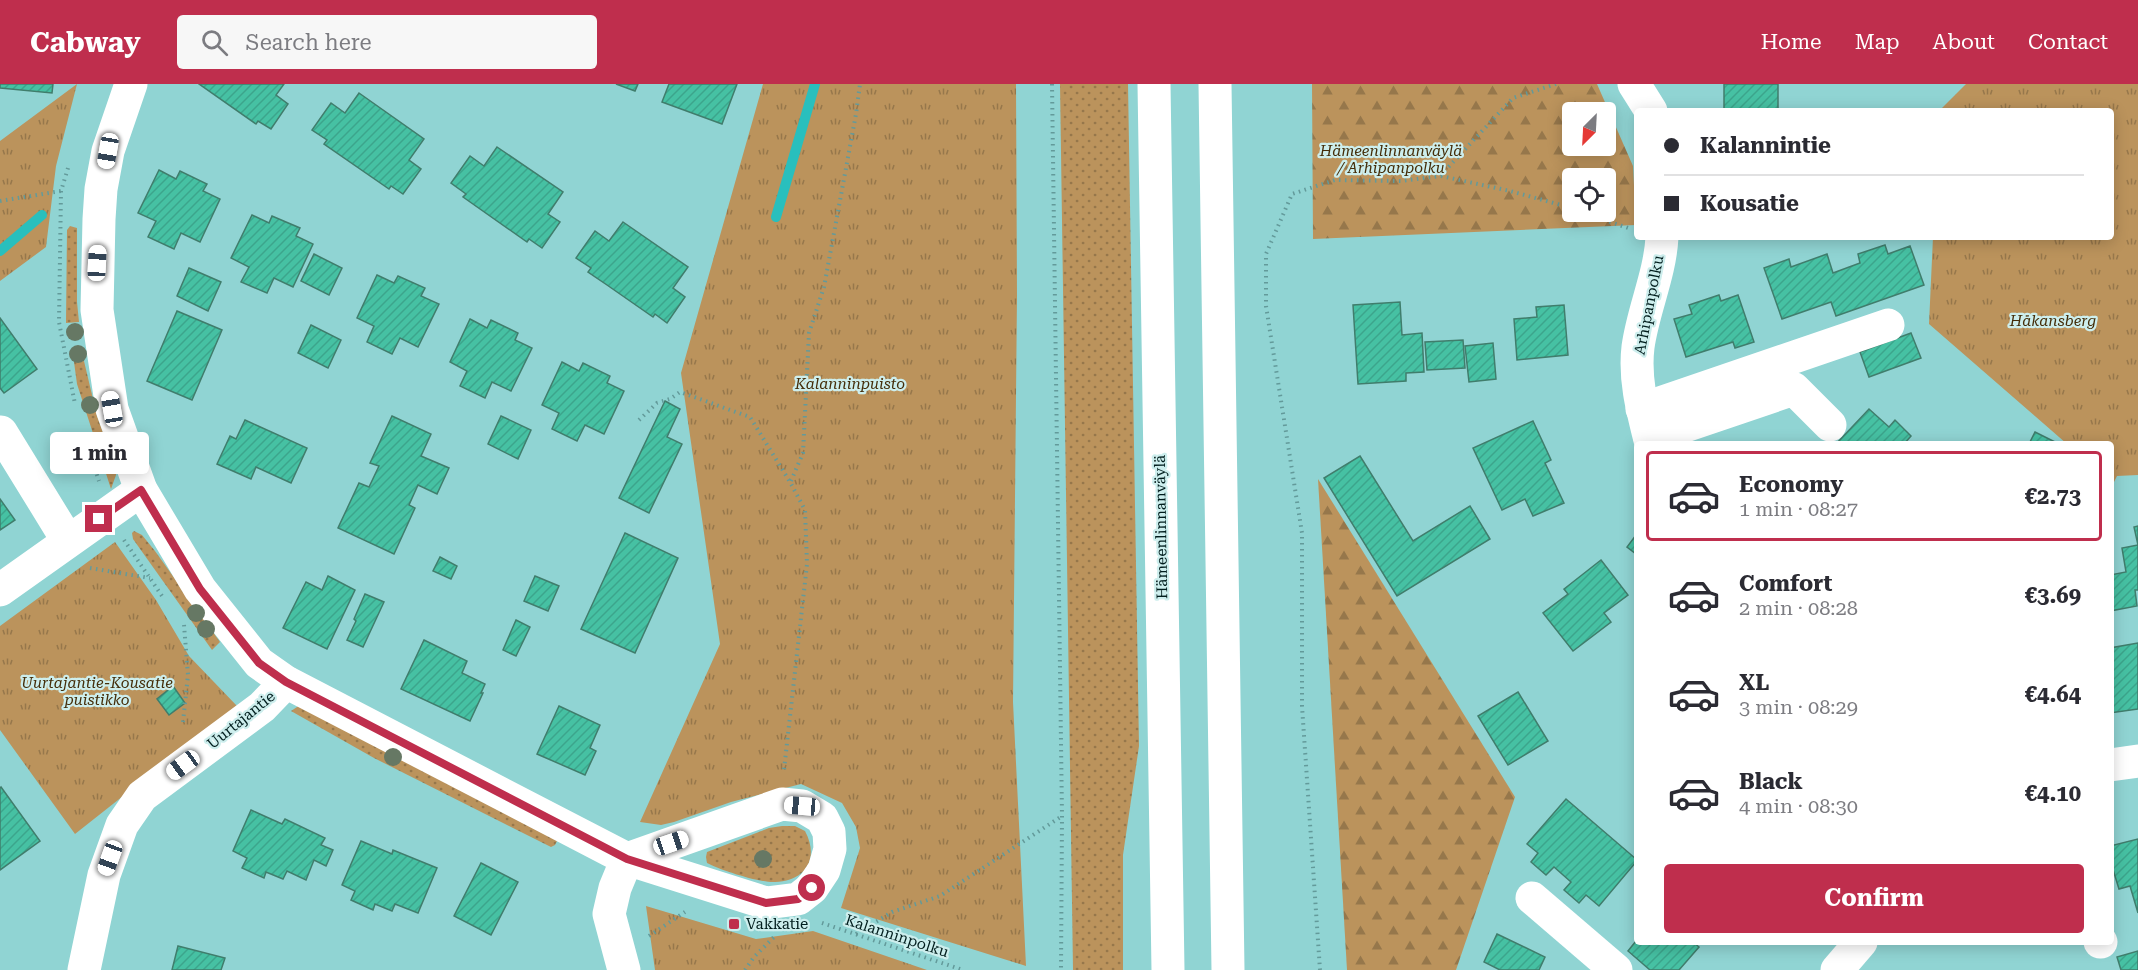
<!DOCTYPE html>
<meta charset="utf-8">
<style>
body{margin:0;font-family:"Roboto Serif",serif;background:#f7f7f7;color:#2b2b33;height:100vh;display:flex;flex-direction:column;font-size:22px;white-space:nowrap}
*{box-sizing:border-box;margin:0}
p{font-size:20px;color:#7c7c81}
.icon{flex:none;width:33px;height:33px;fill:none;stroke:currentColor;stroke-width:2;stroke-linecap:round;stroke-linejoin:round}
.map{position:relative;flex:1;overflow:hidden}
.panel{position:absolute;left:1634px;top:357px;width:480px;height:504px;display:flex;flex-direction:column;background:#fff;border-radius:6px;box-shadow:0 3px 15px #0003}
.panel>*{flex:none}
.banner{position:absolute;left:1634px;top:24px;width:480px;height:132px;border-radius:6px;box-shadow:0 3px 15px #0003;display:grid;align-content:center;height:132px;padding:0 30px;background:#fff}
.needle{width:39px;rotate:204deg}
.tools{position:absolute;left:1562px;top:18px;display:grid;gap:12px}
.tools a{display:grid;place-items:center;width:54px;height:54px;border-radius:6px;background:#fff;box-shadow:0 3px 15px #0003;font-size:30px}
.end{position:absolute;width:27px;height:27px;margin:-14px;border:8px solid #bf2e4d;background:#fff;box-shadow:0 0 0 3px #fff}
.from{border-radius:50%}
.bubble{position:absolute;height:42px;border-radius:6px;background:#fff;box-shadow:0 3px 15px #0003;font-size:20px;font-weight:700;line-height:42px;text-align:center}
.car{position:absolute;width:18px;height:36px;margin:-18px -9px;border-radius:8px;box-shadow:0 0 4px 2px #0007;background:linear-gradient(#fff 24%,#345 0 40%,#fff 0 76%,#345 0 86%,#fff 0)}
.banner b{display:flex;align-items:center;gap:21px;height:57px;font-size:22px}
.banner b+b{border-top:2px solid #e1e1e2}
.banner i{width:15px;height:15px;background:#2b2b33}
ul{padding:10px 0 0;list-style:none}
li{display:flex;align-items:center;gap:18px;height:90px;margin:0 12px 9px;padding:0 18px;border:3px solid transparent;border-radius:6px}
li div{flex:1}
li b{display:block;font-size:22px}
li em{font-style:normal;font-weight:700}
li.active{border-color:#bf2e4d}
li>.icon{width:54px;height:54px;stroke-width:1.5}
.cta{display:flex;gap:12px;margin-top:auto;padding:12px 30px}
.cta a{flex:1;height:69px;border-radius:6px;background:#bf2e4d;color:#fff;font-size:24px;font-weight:700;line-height:69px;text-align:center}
header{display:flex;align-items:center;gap:36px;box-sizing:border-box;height:84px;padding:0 30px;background:#bf2e4d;color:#fff}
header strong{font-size:28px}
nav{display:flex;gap:33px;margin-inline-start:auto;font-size:21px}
.search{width:420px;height:54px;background:#f7f7f7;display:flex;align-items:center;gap:15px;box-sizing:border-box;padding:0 21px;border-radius:6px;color:#7c7c81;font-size:22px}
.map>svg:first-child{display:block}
</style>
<header>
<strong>Cabway</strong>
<div class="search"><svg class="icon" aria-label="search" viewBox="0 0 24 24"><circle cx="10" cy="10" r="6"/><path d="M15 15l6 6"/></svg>Search here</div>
<nav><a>Home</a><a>Map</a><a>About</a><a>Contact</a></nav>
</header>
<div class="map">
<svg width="2138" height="886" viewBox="0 0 2138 886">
<defs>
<pattern id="grass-dots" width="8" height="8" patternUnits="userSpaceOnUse" patternTransform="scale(1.5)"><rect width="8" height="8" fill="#bb935c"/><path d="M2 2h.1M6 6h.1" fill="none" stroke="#96774b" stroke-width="1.8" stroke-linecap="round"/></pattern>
<pattern id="forest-firs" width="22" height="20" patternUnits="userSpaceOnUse" patternTransform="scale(1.5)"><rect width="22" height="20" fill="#bb935c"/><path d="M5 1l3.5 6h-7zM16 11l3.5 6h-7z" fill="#96774b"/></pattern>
<pattern id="park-tufts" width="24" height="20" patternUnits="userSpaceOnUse" patternTransform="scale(1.5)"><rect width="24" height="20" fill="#bb935c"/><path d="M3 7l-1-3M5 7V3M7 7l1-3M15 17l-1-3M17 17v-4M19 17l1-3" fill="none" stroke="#96774b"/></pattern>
<pattern id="building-hatch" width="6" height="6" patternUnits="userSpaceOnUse" patternTransform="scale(1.5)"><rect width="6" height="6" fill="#46c1a3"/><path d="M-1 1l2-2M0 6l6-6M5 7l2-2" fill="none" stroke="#3ca58c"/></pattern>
</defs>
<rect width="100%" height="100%" fill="#90d4d3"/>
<g fill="url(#grass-dots)">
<path d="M 1060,0 L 1128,0 L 1139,662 L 1123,771 L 1123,886 L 1073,886 Z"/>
<path d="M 70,142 L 77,144 L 77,218 L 79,238 L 66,239 L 67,146 Z"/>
<path d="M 84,277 L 97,332 L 116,383 L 116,391 L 111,405 L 77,300 L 74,278 Z"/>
<path d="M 134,447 L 142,451 L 155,467 L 220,558 L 212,566 L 133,455 L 132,449 Z"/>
<path d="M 300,621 L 559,753 L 555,761 L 551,763 L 374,674 L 291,627 Z"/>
<path d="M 782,742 L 795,742 L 805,747 C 820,775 805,797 775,798 C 760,799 720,786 707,779 L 706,773 L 707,768 L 769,744 Z"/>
</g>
<g fill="url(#forest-firs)" fill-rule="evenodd">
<path d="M 1312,0 L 1597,0 L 1633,82 L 1636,141 L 1313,155 ZM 1572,28 L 1605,28 L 1605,62 L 1572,62 ZM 1605,94 L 1605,128 L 1572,128 L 1572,94 Z"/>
<path d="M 1318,395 L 1515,713 L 1456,886 L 1347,886 Z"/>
</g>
<g fill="url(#park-tufts)">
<path d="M 77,0 L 56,82 L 46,163 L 0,197 L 0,57 Z"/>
<path d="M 763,0 L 1016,0 L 1017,211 L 1013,618 L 1026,882 L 841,824 L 860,764 L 856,743 L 842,719 L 801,700 L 731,718 L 674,738 L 661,741 L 640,738 L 720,560 L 681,289 Z"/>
<path d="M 1966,0 L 2138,0 L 2138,391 L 2117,392 L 2111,404 L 2110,360 L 2067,360 L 1929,240 L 1933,153 L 2110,153 L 2110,27 L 1939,27 Z"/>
<path d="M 115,458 L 156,516 L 189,572 L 237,622 L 75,750 L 0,646 L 0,542 Z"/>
<path d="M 646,822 L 756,855 L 813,847 L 927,886 L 655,886 Z"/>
</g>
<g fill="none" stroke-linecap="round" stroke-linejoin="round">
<g stroke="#29bfbd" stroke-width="10">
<path d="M 776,133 L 815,0"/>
<path d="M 0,167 L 42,131"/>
</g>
</g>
<g fill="url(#building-hatch)" stroke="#407d6c" stroke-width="1.5">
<path d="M 0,0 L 53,0 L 52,9 L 0,4 Z"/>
<path d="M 199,0 L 284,0 L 276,11 L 288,20 L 271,45 L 258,37 L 256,40 Z"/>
<path d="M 616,0 L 638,0 L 635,7 Z"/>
<path d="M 669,0 L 737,0 L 722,40 L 662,18 Z"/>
<rect x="1724" y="0" width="54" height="27"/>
<path d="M 359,9 L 424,55 L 409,76 L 421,85 L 403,110 L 391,102 L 389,105 L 324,60 L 327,56 L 312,46 L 331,19 L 345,29 Z"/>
<path d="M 497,63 L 563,108 L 548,130 L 560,138 L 542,164 L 529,155 L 527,158 L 463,113 L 466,110 L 451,99 L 470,72 L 484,82 Z"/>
<path d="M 159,86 L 176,95 L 180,87 L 207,100 L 203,107 L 220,115 L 200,158 L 181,149 L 174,165 L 148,153 L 156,137 L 138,129 Z"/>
<path d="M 252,131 L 269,139 L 272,132 L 300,144 L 296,152 L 313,160 L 293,203 L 274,194 L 267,209 L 241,198 L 249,183 L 231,174 Z"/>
<path d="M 623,138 L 688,183 L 673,204 L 685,213 L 667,239 L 655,230 L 653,233 L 607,201 L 588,188 L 591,184 L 576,174 L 595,147 L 609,157 Z"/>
<path d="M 1885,161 L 1888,170 L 1910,162 L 1924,201 L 1836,232 L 1831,218 L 1782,235 L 1764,184 L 1789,175 L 1791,183 L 1827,170 L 1833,189 L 1860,179 L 1858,170 Z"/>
<path d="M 314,170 L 342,184 L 329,211 L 301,197 Z"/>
<path d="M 189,184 L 221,198 L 208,227 L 177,212 Z"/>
<path d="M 377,191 L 394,199 L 398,192 L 425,204 L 421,212 L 439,220 L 418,263 L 400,254 L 392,270 L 367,258 L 374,242 L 357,234 Z"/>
<path d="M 1719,211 L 1721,217 L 1738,211 L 1754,258 L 1735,264 L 1733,258 L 1686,273 L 1674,235 L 1692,230 L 1689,221 Z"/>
<path d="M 1400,218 L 1402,251 L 1422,249 L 1424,288 L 1406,289 L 1406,297 L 1358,300 L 1353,221 Z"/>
<path d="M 1564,221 L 1568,271 L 1517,276 L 1514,235 L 1537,233 L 1536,223 Z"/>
<path d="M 177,227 L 222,246 L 192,316 L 147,297 Z"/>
<path d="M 0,234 L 37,285 L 4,309 L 0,304 Z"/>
<path d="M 470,235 L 487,244 L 491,236 L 518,249 L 515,256 L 532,264 L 511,307 L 492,298 L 485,314 L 460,302 L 467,287 L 450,278 Z"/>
<path d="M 311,241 L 341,256 L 328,284 L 298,269 Z"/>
<path d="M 1911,249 L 1921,274 L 1869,293 L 1860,268 Z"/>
<path d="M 1463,256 L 1465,284 L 1427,286 L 1425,258 Z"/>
<path d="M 1493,259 L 1496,295 L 1469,298 L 1465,262 Z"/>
<path d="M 562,278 L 579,287 L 583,279 L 610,292 L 607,299 L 624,307 L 604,350 L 585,341 L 577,357 L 552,345 L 559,329 L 542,321 Z"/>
<path d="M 665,317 L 680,325 L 667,353 L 682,360 L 649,429 L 619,414 Z"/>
<path d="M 1869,325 L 1889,343 L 1895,336 L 1911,352 L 1904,360 L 1836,360 Z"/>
<path d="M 392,332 L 431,350 L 421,372 L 449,384 L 437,410 L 418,401 L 409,421 L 415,424 L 394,470 L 338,444 L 359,399 L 369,403 L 379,382 L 370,379 Z"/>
<path d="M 501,332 L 531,346 L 518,375 L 488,360 Z"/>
<path d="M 245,336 L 307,364 L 291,399 L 256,383 L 251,395 L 217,380 L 230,352 L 236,355 Z"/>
<path d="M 1533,337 L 1551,376 L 1545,379 L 1564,419 L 1533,432 L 1525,415 L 1502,426 L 1473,364 Z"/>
<path d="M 2035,348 L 2059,360 L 2029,360 Z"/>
<path d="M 1360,372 L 1413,457 L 1470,422 L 1490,455 L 1397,512 L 1324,394 Z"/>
<path d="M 0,415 L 15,436 L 0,446 Z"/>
<path d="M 2138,442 L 2138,506 L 2135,506 L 2137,522 L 2110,527 L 2110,491 L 2126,488 L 2122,464 L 2138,461 L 2134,443 Z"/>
<path d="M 625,449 L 678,474 L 635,569 L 581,545 Z"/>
<path d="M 1636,451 L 1636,470 L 1627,463 Z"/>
<path d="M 440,473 L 457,482 L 451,495 L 433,487 Z"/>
<path d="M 1601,476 L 1628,511 L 1604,529 L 1611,538 L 1573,567 L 1543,529 L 1568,510 L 1564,505 Z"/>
<path d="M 328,492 L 355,506 L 327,565 L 283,544 L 306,498 L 322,506 Z"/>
<path d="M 535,492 L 559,502 L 548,527 L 524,517 Z"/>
<path d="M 365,510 L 384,518 L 363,563 L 347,556 L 356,537 L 354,535 Z"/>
<path d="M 516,536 L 530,543 L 516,572 L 503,566 Z"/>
<path d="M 424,556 L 467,577 L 462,589 L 485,600 L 481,609 L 483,609 L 470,637 L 401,605 Z"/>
<path d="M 2138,559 L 2138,625 L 2110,629 L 2110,564 Z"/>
<path d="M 173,602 L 185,619 L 169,631 L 157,615 Z"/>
<path d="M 1518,608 L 1548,657 L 1508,681 L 1478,632 Z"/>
<path d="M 559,622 L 600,641 L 590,664 L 596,667 L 585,691 L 537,670 Z"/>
<path d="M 1,703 L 40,757 L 0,786 L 0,704 Z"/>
<path d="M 1566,715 L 1636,775 L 1636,778 L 1599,822 L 1586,811 L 1579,819 L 1564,806 L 1571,798 L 1554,783 L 1546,791 L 1531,778 L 1538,769 L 1527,760 Z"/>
<path d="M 251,726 L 282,740 L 285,735 L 325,754 L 321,761 L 333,766 L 326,782 L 314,776 L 306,796 L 287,787 L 283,795 L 266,788 L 264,794 L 242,784 L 247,774 L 233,767 Z"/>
<path d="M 2138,755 L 2138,829 L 2130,802 L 2119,805 L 2110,776 L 2110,762 Z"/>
<path d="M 361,757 L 392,770 L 393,766 L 437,784 L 418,829 L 395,820 L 392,827 L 375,820 L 373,826 L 351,816 L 355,807 L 342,801 Z"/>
<path d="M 481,779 L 518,798 L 491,851 L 454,832 Z"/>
<path d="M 1497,850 L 1545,873 L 1539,886 L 1500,886 L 1484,878 Z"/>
<path d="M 1636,857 L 1693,858 L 1699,863 L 1679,886 L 1650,886 L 1628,867 Z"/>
<path d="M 178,862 L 225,874 L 221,886 L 172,886 Z"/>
<path d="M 2138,867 L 2138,886 L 2121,886 L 2117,873 Z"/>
</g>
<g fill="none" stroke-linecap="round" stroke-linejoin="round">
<g stroke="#639a9a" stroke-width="4" stroke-dasharray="1.5 4.5" stroke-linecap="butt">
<path d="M 1052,0 L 1062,732 L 1061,886"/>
<path d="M 68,84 L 61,107 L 59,238 L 75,320"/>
<path d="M 1441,92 L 1510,107 L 1572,124"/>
<path d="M 0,117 L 61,107"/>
<path d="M 1581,128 L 1631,145"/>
<path d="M 639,336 L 657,319 L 670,315 L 680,308 L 750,333 L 790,398 L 805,426 L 807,480 L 784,686"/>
<path d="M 93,379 L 99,397"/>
<path d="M 791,397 L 803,369 L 809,249 L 824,203 L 856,30 L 860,0"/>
<path d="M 124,456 L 162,512"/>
<path d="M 90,484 L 150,494"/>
<path d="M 183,638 L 188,591 L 184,541"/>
<path d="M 822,839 L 963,886"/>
<path d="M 856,850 L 892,828 L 940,812 L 1062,732"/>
<path d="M 649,852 L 685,828"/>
<path d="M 745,886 L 754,873 L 774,853"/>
<path d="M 1320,886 L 1302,622 L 1302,449 L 1266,222 L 1266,170 L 1292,110 L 1335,96 L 1401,97 L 1440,92 L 1513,14 L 1556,0"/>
</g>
<g stroke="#fff" stroke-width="33">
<path d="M 131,0 L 108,67 L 101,105 L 99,135 L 97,226 L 112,325 L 141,406 L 200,505 L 259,579 L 286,598 L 627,775 L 766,819 L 798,815 L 812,804 L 824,786 L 830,765 L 829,748 L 822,734 L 802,722 L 782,720 L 627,775"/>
<path d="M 1634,0 L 1651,27"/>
<path d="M 1642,325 L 1888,241"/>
<path d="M 1,348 L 68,457"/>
<path d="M 1650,354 L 1794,305 L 1830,341"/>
<path d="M 1651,360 C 1643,328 1634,296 1638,263 C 1643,226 1660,191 1662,153"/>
<path d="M 0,506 L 141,406"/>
<path d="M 2110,681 L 2138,677"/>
<path d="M 1532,814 L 1616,886"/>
<path d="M 2100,858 L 2101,858"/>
<path d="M 84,886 L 104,791 L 122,741 L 142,712 L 262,623 L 286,598"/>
<path d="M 624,886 L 609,830 L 615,804 L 627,775"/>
<path d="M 1837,886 L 1861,858"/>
</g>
<g stroke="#fff" stroke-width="33">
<path d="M 1154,0 L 1168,886"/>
<path d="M 1215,0 L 1228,886"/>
</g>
</g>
<g fill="#667864">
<circle cx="75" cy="248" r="9"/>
<circle cx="78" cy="270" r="9"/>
<circle cx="90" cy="321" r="9"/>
<circle cx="196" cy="529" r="9"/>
<circle cx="206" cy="545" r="9"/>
<circle cx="393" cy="673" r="9"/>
<circle cx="763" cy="775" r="9"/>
</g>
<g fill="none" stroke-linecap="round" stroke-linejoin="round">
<path stroke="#bf2e4d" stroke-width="8" d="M 99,435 L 141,406 L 200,505 L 259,579 L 286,598 L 627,775 L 766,819 L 798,815 L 812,804"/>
</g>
<rect fill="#bf2e4d" stroke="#cdeeed" stroke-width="2" x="728" y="834" width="12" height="12" rx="3"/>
<g text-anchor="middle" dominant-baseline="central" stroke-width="4.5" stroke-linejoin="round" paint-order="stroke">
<g font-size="15" font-style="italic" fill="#442d09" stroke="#cdeeed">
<text x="1391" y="67">Hämeenlinnanväylä<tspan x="1391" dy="17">/ Arhipanpolku</tspan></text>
<text x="2053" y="237">Håkansberg</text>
<text x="850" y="300">Kalanninpuisto</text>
<text x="97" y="599">Uurtajantie-Kousatie<tspan x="97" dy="17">puistikko</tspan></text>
</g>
<g font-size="15" fill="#011d1d" stroke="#cdeeed">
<text transform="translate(1649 221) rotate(-79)">Arhipanpolku</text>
<text transform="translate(1161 443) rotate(-91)">Hämeenlinnanväylä</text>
<text transform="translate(241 636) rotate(-39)">Uurtajantie</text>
<text transform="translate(897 852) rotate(18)">Kalanninpolku</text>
</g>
<g font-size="15" fill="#011d1d" stroke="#cdeeed" text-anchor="start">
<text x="746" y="840">Vakkatie</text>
</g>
</g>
</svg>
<div class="tools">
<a><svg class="needle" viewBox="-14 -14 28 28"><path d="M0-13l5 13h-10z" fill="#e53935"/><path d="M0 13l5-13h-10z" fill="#7c7c81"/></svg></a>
<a><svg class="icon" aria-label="locate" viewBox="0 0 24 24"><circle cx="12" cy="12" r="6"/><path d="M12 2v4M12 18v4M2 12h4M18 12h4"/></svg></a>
</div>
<i class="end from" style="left:812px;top:804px"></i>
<i class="end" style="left:99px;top:435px"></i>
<div class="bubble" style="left:50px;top:348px;width:99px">1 min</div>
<i class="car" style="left:108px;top:67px;rotate:190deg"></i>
<i class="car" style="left:97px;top:179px;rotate:3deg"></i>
<i class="car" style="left:112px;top:325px;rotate:350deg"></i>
<i class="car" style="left:183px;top:681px;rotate:234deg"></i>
<i class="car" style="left:802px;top:722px;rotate:275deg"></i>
<i class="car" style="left:671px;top:759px;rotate:71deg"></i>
<i class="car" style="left:110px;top:774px;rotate:200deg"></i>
<div class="banner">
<b><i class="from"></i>Kalannintie</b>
<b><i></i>Kousatie</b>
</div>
<section class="panel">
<ul>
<li class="active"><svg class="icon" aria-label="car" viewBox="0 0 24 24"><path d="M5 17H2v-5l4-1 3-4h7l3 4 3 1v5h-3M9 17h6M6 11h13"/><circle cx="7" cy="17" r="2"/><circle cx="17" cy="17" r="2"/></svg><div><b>Economy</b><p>1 min · 08:27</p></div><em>€2.73</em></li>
<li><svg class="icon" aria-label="car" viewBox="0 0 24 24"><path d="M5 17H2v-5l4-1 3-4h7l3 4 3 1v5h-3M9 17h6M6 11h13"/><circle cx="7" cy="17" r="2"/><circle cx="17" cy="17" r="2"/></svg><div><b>Comfort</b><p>2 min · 08:28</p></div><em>€3.69</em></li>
<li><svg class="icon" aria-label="car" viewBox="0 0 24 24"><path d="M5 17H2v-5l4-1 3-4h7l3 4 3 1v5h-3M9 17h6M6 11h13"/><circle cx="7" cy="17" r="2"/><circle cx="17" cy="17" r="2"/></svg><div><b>XL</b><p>3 min · 08:29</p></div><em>€4.64</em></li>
<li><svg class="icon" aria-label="car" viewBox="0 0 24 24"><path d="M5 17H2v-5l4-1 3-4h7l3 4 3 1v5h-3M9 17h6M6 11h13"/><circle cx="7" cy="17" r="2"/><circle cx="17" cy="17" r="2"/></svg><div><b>Black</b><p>4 min · 08:30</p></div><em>€4.10</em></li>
</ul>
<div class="cta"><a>Confirm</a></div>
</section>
</div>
